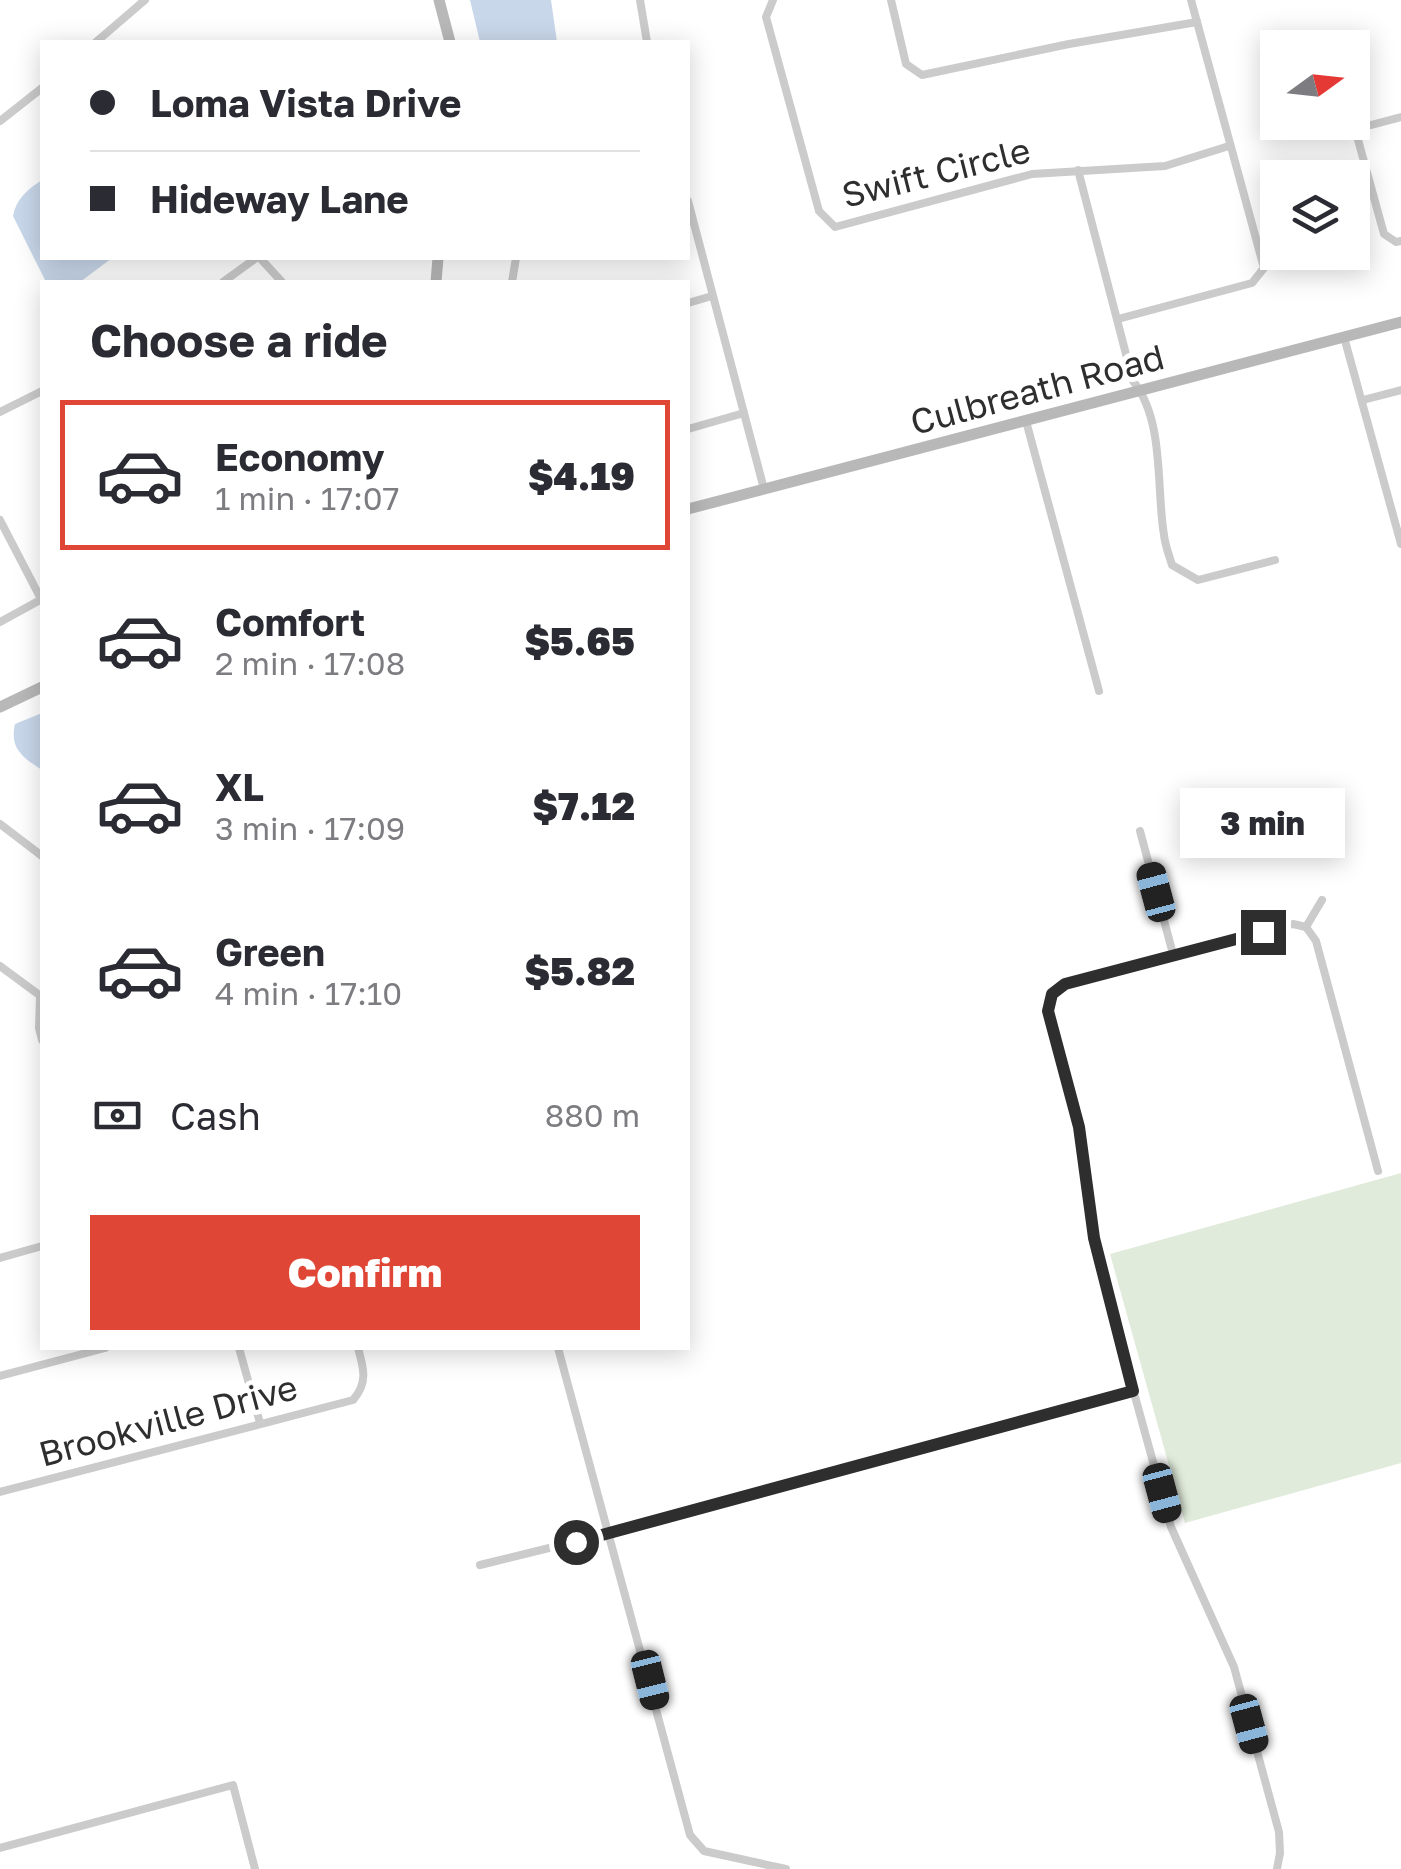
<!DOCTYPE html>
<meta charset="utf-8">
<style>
body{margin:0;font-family:"Golos Text",sans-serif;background:#f2f2f3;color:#2b2b33;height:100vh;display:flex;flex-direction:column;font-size:38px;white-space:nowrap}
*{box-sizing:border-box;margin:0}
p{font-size:32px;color:#7c7c81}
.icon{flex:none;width:55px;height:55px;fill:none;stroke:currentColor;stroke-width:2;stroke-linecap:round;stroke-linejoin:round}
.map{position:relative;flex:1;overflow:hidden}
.side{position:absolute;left:40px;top:280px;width:650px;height:1070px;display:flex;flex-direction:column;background:#fff;border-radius:0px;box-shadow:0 5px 25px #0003}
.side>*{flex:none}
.top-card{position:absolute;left:40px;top:40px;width:650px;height:220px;border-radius:0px;box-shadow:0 5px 25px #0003;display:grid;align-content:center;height:220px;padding:0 50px;background:#fff}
.needle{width:65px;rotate:75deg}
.controls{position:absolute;left:1260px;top:30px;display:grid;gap:20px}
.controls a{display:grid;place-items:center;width:110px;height:110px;border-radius:0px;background:#fff;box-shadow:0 5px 25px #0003;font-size:50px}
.end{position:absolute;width:45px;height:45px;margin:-22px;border:12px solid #2e2e2e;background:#fff;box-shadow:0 0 0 5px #fff}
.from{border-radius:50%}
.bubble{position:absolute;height:70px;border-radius:0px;background:#fff;box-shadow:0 5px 25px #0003;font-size:32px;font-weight:800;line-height:70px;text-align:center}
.car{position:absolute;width:30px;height:60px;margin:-30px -15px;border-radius:12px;box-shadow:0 0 8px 2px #0007;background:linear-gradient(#222 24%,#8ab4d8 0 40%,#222 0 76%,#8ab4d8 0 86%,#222 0)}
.top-card b{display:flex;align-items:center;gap:35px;height:95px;font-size:38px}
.top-card b+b{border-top:2px solid #e1e1e2}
.top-card i{width:25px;height:25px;background:#2b2b33}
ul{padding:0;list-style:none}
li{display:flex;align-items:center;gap:30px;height:150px;margin:0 20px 15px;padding:0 30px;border:5px solid transparent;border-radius:0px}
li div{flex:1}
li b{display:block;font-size:38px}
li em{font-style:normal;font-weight:800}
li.active{border-color:#df4635}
li>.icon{width:90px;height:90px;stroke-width:1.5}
h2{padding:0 50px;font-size:45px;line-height:120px}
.pay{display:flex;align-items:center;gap:25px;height:110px;padding:0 50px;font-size:38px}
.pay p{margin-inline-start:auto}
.primary-button{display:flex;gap:20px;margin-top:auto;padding:20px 50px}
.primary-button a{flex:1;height:115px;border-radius:0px;background:#df4635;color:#fff;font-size:40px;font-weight:800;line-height:115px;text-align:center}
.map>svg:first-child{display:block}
</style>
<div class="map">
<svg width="1401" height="1869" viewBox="0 0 1401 1869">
<rect width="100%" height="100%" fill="#fff"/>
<path fill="#e1ebdb" d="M 1401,1173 L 1401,1463 L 1185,1523 L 1110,1254 Z"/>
<g fill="#c8d7ea">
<path d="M 470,0 L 551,0 L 557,42 L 480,42 Z"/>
<path d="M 42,180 L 42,258 L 112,258 L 80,282 L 46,282 L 13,216 C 16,199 28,189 42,180 Z"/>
<path d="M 42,713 L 42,770 C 24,758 9,749 15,724 Z"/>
</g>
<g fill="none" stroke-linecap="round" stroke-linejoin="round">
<g stroke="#cbcbcb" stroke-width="8">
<path d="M 640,0 L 647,42"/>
<path d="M 773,0 L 766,17 L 819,211 L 835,227 L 1032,174 L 1165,166 L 1229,146"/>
<path d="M 891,0 L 906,64 L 922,75 L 1069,44 L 1197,22"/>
<path d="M 96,42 L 145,0"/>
<path d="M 1340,48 L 1342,41"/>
<path d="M 1352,118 L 1384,234 L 1396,242 L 1401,241"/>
<path d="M 0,121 L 42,88"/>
<path d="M 1356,129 L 1401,117"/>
<path d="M 1078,170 L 1133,381 C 1165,421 1156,488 1164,535 C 1165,545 1169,555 1172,565 L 1198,580 L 1275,560"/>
<path d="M 688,201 L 764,489"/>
<path d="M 260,258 L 282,282"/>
<path d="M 223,282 L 256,258"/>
<path d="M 512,282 L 516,258"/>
<path d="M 688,303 L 712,296"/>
<path d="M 1118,319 L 1252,283 L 1264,268 L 1191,0"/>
<path d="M 1344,337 L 1401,544"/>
<path d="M 1363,400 L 1401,390"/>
<path d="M 0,412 L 42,391"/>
<path d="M 1026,421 L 1099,691"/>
<path d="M 688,429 L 744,413"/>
<path d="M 0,520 L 41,599"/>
<path d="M 0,622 L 42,599"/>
<path d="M 0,824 L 42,856"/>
<path d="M 1140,831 L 1173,954"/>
<path d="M 1306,927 L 1322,900"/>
<path d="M 0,966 L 42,997"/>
<path d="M 40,997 L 39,1028 L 42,1040"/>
<path d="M 0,1258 L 42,1246"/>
<path d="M 239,1348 L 260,1423"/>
<path d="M 558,1348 L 690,1835 L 704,1851 L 786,1869"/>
<path d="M 0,1376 L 105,1348"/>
<path d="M 0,1492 L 353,1400 C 368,1383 364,1369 358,1348"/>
<path d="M 480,1565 L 606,1534 L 1133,1391"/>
<path d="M 0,1848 L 233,1785 L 255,1869"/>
<path d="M 1277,1869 L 1280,1853 L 1279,1832 L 1234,1667 L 1171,1527 L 1115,1324 L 1094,1238 L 1079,1127 L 1047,1011 L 1052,994 L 1065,984 L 1293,924 L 1306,927 L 1316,941 L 1378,1171"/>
</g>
<g stroke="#b8b8b8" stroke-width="11">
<path d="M 439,0 L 450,42"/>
<path d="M 436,282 L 438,258"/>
<path d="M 688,509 L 1401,322"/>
<path d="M 0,707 L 42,687"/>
</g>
</g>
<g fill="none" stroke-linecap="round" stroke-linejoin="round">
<path stroke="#2e2e2e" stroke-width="12" d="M 576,1542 L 1133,1391 L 1094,1238 L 1079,1127 L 1048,1011 L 1052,994 L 1065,984 L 1263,932"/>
</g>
<g text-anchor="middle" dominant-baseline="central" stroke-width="10" stroke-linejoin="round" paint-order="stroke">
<g font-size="35" fill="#2e2e2e" stroke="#fff">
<text transform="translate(936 172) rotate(-14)">Swift Circle</text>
<text transform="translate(1037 389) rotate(-15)">Culbreath Road</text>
<text transform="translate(168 1420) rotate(-15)">Brookville Drive</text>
</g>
</g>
</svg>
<div class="controls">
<a><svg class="needle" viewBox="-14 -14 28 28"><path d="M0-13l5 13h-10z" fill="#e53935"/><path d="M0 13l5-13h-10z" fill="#7c7c81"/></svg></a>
<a><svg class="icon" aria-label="layers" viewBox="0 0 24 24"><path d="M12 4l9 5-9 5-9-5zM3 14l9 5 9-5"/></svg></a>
</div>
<i class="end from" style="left:576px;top:1542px"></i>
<i class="end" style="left:1263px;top:932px"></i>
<div class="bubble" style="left:1180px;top:788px;width:165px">3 min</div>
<i class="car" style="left:1156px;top:892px;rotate:345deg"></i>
<i class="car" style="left:1162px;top:1493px;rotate:165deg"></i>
<i class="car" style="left:650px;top:1680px;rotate:166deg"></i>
<i class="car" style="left:1249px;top:1724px;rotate:165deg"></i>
<div class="top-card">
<b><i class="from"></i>Loma Vista Drive</b>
<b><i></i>Hideway Lane</b>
</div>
<section class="side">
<h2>Choose a ride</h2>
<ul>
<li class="active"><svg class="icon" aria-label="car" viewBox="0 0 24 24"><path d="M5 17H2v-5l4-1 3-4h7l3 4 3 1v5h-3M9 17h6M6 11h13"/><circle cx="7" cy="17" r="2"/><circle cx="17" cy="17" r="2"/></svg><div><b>Economy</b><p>1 min · 17:07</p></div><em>$4.19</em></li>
<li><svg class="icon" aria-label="car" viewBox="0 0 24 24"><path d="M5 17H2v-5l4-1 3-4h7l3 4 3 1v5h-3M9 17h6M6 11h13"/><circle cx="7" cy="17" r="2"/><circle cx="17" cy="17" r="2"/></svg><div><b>Comfort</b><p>2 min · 17:08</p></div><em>$5.65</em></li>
<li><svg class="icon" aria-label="car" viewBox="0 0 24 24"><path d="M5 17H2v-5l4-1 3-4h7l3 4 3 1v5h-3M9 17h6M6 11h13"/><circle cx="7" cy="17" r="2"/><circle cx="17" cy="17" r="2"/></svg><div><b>XL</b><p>3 min · 17:09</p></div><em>$7.12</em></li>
<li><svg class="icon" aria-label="car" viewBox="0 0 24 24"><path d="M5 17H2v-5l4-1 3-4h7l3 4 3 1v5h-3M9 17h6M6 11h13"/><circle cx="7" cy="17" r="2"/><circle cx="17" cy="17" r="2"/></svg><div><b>Green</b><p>4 min · 17:10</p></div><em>$5.82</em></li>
</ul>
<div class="pay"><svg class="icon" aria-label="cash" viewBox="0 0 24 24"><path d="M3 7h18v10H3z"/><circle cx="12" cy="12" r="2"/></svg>Cash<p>880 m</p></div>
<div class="primary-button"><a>Confirm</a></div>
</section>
</div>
